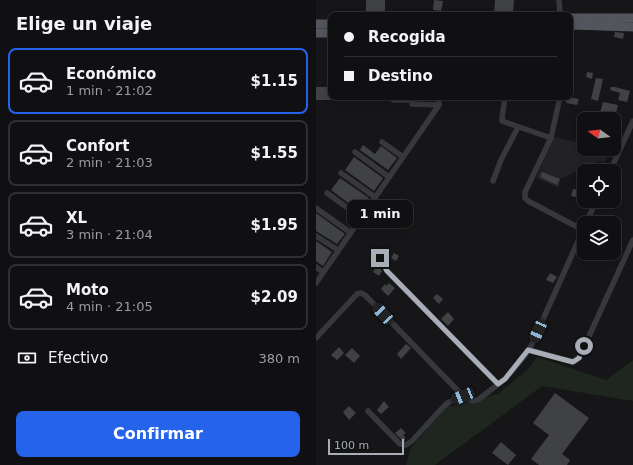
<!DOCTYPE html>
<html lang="es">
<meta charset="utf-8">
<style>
body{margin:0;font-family:"DejaVu Sans",sans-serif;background:#1e1e20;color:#f1f3f6;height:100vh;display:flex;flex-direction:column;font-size:15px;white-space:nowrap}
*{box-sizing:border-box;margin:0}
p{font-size:13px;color:#9c9d9f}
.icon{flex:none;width:22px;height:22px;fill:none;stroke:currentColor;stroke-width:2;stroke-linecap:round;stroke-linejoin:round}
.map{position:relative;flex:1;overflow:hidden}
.drawer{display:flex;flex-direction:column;background:#101012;width:316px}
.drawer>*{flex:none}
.guide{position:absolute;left:12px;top:12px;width:245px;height:88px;border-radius:8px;box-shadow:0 2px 6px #0003,0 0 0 1px #303032;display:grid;align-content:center;height:88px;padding:0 16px;background:#101012}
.needle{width:26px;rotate:285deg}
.fabs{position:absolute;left:261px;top:112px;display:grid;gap:8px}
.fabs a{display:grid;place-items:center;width:44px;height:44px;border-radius:8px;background:#101012;box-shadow:0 2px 6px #0003,0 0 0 1px #303032;font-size:20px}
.scale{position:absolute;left:12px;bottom:10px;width:76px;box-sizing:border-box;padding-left:4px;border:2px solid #a8adb8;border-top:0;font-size:11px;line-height:14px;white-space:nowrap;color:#a8adb8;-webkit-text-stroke:3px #111113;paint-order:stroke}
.end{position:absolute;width:18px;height:18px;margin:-9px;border:5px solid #a8adb8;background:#111;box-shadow:0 0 0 2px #111}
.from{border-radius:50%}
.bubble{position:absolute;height:28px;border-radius:8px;background:#101012;box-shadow:0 2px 6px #0003,0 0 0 1px #303032;font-size:13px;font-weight:700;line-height:28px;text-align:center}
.car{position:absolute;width:12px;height:24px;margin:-12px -6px;border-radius:5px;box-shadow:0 0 3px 1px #0007;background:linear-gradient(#222 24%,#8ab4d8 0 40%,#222 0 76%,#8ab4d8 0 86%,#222 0)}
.guide b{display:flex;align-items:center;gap:14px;height:38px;font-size:15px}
.guide b+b{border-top:1px solid #303032}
.guide i{width:10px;height:10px;background:#f1f3f6}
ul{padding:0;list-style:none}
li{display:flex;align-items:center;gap:12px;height:66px;margin:0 8px 6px;padding:0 8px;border:2px solid #303032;border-radius:8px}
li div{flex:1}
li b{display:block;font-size:15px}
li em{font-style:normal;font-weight:700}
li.on{border-color:#2563eb}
li>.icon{width:36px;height:36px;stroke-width:1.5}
h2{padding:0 16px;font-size:18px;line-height:48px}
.pay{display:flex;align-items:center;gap:10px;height:44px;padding:0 16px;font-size:15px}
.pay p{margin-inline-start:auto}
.action{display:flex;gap:8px;margin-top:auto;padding:8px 16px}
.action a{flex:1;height:46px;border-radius:8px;background:#2563eb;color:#fff;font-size:16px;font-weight:700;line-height:46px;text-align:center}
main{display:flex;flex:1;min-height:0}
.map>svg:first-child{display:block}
</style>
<main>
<section class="drawer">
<h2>Elige un viaje</h2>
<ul>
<li class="on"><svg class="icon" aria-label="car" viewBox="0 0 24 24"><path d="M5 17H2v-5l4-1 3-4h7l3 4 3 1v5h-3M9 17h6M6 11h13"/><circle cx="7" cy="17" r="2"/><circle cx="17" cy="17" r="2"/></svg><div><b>Económico</b><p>1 min · 21:02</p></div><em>$1.15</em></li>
<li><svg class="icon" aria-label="car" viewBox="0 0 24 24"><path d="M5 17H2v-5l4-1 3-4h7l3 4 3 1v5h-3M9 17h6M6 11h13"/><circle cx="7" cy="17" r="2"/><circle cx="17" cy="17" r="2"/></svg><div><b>Confort</b><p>2 min · 21:03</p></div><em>$1.55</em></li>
<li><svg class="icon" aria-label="car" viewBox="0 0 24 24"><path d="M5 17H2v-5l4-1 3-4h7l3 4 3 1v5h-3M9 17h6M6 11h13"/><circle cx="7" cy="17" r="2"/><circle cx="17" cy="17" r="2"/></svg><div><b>XL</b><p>3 min · 21:04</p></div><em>$1.95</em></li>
<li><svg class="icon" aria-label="car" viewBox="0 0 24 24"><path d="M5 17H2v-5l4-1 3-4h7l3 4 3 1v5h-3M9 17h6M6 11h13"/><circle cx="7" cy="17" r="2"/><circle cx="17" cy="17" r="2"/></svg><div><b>Moto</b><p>4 min · 21:05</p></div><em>$2.09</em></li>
</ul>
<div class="pay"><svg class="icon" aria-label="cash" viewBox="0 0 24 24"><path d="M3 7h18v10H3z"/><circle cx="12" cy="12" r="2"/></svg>Efectivo<p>380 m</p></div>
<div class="action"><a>Confirmar</a></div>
</section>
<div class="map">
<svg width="317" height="465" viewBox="0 0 317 465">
<rect width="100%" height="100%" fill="#161618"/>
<path fill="#222225" d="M 264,133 L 268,134 L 268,149 L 295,149 L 288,163 L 284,161 L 244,179 L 243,188 L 220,178 L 238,137 L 260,142 Z"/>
<path fill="#1e261f" d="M 221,357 L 290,380 L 317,360 L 317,401 L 226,386 L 119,465 L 90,465 L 94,449 L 130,407 L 182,394 L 212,369 Z"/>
<g fill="#404145">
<path d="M 50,0 L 69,0 L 69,15 L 54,15 L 54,13 L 50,13 Z"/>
<path d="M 118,0 L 127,1 L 125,11 L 117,10 Z"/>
<path d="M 179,0 L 198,0 L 197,15 L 178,15 Z"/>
<path d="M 299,32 L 308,33 L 307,39 L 298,37 Z"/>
<path d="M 271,72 L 277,73 L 276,79 L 270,77 Z"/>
<path d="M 280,78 L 287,79 L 282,101 L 275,99 Z"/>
<rect x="0" y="87" width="15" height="13"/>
<path d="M 295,87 L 299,87 L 314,91 L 311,102 L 302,100 L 304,93 L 294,90 Z"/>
<rect x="104" y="97" width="10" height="3"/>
<path d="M 251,97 L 263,99 L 261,105 L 250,103 Z"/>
<path d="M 287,102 L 302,105 L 299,117 L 284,113 Z"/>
<path d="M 47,145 L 59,154 L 65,146 L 81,158 L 72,170 L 44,150 Z"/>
<path d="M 38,157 L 67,178 L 58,191 L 29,170 Z"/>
<path d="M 226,172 L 244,179 L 241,185 L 224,177 Z"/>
<path d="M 24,178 L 53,198 L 43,211 L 15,190 Z"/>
<path d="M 257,189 L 266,191 L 264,198 L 255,196 Z"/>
<path d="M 0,213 L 29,234 L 21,244 L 0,231 Z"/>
<path d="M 0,241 L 16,252 L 7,266 L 0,261 Z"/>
<path d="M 78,253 L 83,256 L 80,261 L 75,258 Z"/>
<path d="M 61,264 L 66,271 L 63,276 L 57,272 Z"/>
<path d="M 234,273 L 241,277 L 237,283 L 230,280 Z"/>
<path d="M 73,283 L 79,288 L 72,296 L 65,289 L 69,284 L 70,286 Z"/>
<path d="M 121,294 L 127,299 L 123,304 L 117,298 Z"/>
<path d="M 132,312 L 138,319 L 132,326 L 125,319 Z"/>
<path d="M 90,344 L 95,348 L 85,359 L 81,354 Z"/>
<path d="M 23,347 L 28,353 L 21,360 L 15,355 Z"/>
<path d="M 36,348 L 44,356 L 38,363 L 29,355 Z"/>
<path d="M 239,393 L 273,418 L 246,454 L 254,460 L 251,465 L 223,465 L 215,459 L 233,435 L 217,423 Z"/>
<path d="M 68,401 L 73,407 L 65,414 L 61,410 Z"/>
<path d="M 33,406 L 40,413 L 33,420 L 27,412 Z"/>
<path d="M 85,428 L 90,433 L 87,435 L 89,437 L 89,441 L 86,440 L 79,433 Z"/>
<path d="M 185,442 L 200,455 L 192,465 L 176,453 Z"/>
</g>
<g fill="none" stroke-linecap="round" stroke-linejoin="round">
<g stroke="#37383d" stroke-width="5.5">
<path d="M 243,0 L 244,15"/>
<path d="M 74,97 L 77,100 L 96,100"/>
<path d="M 97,97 L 96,104 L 123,105"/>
<path d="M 189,97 L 186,118 L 186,121 L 235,138 L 209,192 L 209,198 L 212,201 L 267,230"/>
<path d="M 235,138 L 244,97"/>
<path d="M 66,142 L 87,157"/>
<path d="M 39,152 L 73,177"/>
<path d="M 294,171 L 317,121"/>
<path d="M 25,173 L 59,197"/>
<path d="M 177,181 L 185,160 L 202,127"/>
<path d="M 11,193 L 44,217"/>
<path d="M 0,208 L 35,233"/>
<path d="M 270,223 L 280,201"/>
<path d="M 0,236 L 22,250"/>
<path d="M 64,258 L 71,271 L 182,384"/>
<path d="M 0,267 L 7,272"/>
<path d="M 0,283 L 123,105 L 123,97"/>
<path d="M 0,338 L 41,294 L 45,293 L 49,295 L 147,396 L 157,401 L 163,399 L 189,379 L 208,357 L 215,346 L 268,228"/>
<path d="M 213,350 L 257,362 L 263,358 L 317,240"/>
<path d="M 52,411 L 84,444 L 90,445 L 96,441 L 128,406 L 133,402 L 147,396"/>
</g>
<g stroke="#53555c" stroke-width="9">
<path d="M 254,18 L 317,18"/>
<path d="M 0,24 L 15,24"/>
<path d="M 254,25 L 317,27"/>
<path d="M 0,33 L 15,33"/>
</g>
</g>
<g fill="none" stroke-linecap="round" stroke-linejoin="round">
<path stroke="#a8adb8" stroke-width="5" d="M 64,258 L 71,271 L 182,384 L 189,379 L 212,350 L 257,362 L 263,358 L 268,346"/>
</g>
</svg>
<div class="fabs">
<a><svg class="needle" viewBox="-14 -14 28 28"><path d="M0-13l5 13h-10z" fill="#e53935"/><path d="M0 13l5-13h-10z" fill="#9c9d9f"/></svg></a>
<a><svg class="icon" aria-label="locate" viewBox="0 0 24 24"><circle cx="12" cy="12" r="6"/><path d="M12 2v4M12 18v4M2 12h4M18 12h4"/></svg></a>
<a><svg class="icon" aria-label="layers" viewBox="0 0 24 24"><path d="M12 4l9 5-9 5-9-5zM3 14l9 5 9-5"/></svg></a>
</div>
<div class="scale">100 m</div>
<i class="end from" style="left:268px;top:346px"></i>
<i class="end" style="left:64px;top:258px"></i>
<div class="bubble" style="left:31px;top:200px;width:66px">1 min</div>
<i class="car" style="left:67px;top:314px;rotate:317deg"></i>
<i class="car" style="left:222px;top:331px;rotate:204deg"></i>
<i class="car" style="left:147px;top:396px;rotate:248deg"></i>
<div class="guide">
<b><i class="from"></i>Recogida</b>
<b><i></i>Destino</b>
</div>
</div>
</main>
